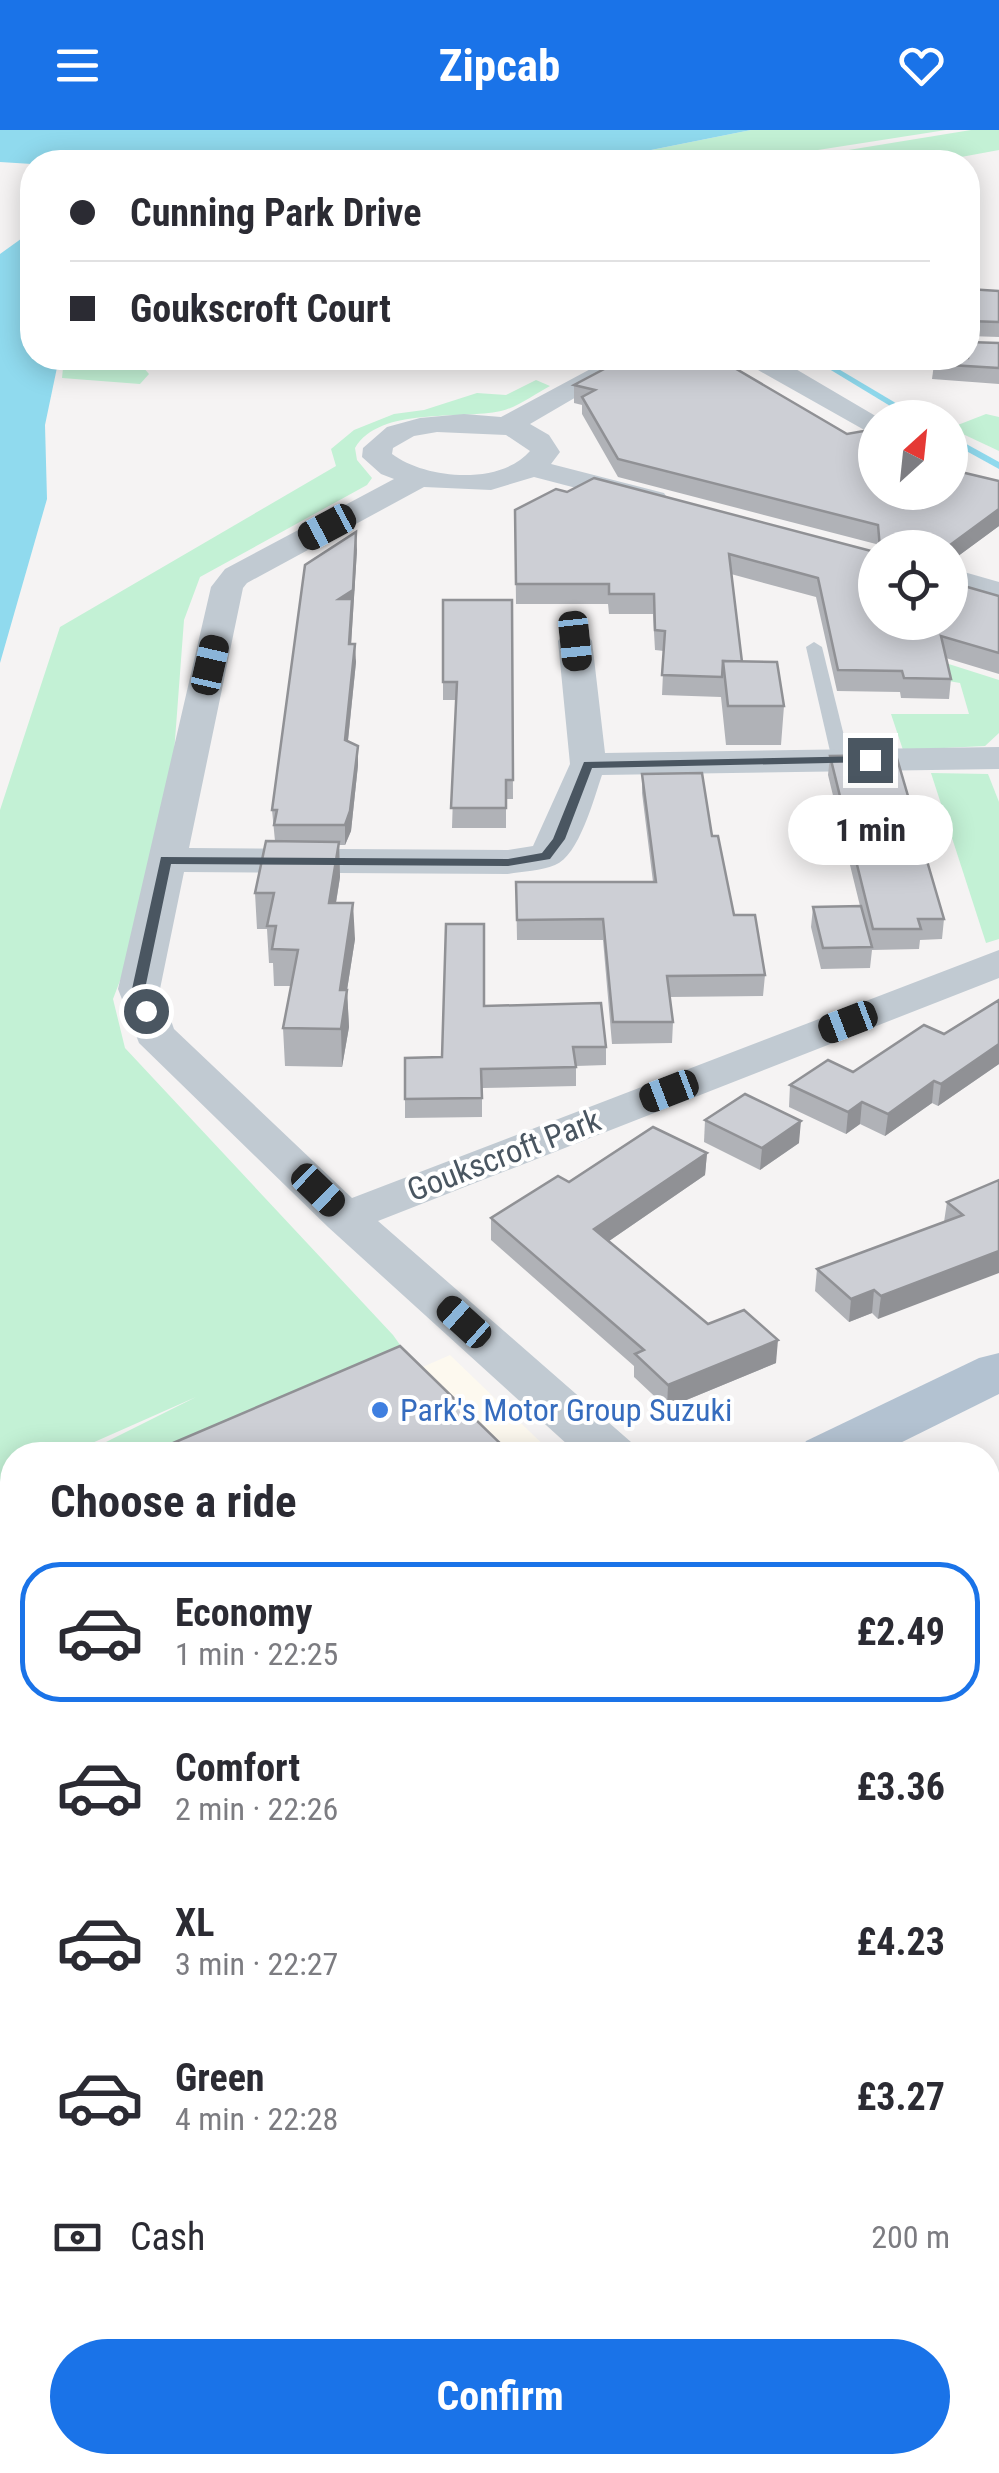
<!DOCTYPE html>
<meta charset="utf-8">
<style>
body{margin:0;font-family:"Roboto Condensed",sans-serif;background:#f7f7f7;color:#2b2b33;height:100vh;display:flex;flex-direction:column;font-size:38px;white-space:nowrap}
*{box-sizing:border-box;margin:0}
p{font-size:32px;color:#7c7c81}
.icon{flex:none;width:55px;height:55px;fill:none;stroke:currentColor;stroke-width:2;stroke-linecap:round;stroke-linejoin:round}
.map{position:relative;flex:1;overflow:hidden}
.sheet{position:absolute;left:0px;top:1312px;width:1000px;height:1032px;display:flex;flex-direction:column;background:#fff;border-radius:40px 40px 0 0;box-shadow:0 5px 25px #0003}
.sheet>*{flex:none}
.banner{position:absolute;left:20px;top:20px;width:960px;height:220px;border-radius:40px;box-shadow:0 5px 25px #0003;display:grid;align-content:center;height:220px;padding:0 50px;background:#fff}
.needle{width:65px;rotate:27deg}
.fabs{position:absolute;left:858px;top:270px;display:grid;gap:20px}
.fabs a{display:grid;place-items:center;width:110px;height:110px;border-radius:50%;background:#fff;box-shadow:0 5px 25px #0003;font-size:50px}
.end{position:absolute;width:45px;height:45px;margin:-22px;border:12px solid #4a5661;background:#fff;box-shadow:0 0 0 5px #fff}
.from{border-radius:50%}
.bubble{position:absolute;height:70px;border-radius:35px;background:#fff;box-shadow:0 5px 25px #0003;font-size:32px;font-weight:700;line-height:70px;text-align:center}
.car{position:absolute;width:30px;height:60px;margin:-30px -15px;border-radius:12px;box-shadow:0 0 8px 2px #0007;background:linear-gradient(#222 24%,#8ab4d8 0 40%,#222 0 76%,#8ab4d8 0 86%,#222 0)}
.banner b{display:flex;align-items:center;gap:35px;height:95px;font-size:38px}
.banner b+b{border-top:2px solid #e1e1e2}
.banner i{width:25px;height:25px;background:#2b2b33}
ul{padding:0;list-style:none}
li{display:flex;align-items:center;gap:30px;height:140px;margin:0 20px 15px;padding:0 30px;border:5px solid transparent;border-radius:40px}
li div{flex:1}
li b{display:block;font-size:38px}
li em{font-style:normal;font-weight:700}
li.selected{border-color:#1a73e8}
li>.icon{width:90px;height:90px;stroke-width:1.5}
h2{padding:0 50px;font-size:45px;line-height:120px}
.pay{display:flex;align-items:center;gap:25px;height:110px;padding:0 50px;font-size:38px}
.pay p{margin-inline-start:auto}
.button{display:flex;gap:20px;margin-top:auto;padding:20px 50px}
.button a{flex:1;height:115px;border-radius:60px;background:#1a73e8;color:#fff;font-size:40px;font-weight:700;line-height:115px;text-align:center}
header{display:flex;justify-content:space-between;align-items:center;height:130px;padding:0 50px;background:#1a73e8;color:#fff;font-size:45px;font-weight:700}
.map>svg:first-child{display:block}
</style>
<header><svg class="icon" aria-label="menu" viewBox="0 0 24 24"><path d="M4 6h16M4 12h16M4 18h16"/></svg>Zipcab<svg class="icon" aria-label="heart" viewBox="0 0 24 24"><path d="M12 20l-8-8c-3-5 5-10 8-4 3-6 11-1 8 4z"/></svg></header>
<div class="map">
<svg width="999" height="2343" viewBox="0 0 999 2343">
<rect width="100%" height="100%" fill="#f5f3f3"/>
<path fill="#fdf9ef" d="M 450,1225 L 554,1325 L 223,1325 Z"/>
<g fill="#c3f1d5">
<path d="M 751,0 L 946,0 L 741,32 L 591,32 Z"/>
<path d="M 971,0 L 999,0 L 999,20 L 934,32 L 775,32 Z"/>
<path d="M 64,228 L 135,228 L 149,244 L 140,254 L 62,248 Z"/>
<path d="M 536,250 L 550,256 C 535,264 518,277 501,281 C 460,290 380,276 355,318 L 357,330 L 372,348 L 367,355 L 200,447 L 184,490 L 166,730 L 113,869 L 125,918 L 393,1205 L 408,1226 L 205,1325 L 80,1325 L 196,1267 L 65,1325 L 12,1325 L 12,1348 L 0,1354 L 0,680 L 60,497 L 336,336 L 331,319 L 354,300 L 394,284 L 424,280 L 477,263 L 506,265 Z"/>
<path d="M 986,284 L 999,287 L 999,321 L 950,298 Z"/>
<path d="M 933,529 L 999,550 L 999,603 L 985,616 L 903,620 L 891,584 L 969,584 L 960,553 L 908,544 Z"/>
<path d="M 931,643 L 988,644 L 999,672 L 999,809 L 986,813 Z"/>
</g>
<g fill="#90daee">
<path d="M 0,0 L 751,0 L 591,32 L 32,34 L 0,32 Z"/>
<path d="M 32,101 L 32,228 L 59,228 L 45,295 L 47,369 L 0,533 L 0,124 Z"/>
<path d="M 0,2155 L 12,2180 L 12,2332 L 87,2333 L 92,2343 L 0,2343 Z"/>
</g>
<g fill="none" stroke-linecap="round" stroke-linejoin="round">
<g fill="#90daee" fill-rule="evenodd">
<path d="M 811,228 L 820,228 L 921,288 L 910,288 Z"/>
<path d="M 950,305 L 999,332 L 999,339 L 950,312 Z"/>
</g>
<g fill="#c1cad2" fill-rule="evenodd">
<path d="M 814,512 L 822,517 L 850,630 L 841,636 L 832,630 L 806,517 Z"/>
<path d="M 0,1537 L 12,1544 L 12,1587 L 0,1581 Z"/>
<path d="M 999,1926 L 999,1957 L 988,1961 L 988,1930 Z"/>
</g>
<g fill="#c1cad2" fill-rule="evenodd">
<path d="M 611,228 L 643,228 L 530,294 L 549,305 L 560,322 L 551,334 L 664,363 L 668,369 L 664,375 L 653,378 L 534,347 L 491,360 L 424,357 L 247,453 L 243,458 L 189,718 L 508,720 L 533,716 L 570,634 L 558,511 L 563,504 L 587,504 L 592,511 L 605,623 L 999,617 L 999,639 L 602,645 C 594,668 579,726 555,735 C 541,741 523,741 508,744 L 184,742 L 160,859 L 174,899 L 352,1068 L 999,820 L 999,848 L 378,1091 L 631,1312 L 639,1325 L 579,1325 L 328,1097 L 139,913 L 118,859 L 211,457 L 225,439 L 394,349 L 381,344 L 362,327 L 363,318 L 387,297 L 420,288 L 464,284 L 501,287 ZM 437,302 L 506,305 L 530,321 C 500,356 425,349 392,324 L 393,318 L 414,306 Z"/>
<path d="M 729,228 L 777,228 L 879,288 L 875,288 L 875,306 L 758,240 L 733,234 Z"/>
<path d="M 895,228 L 922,228 C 915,239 908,241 895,238 L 892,232 Z"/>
<path d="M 950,438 L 999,452 L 999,472 L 950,458 Z"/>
</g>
<path fill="#c1cad2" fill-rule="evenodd" d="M 988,2266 L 999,2270 L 999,2343 L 961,2343 L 956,2332 L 988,2332 Z"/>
<g fill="#b3c2d1" fill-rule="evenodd">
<path d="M 999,1223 L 999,1264 L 876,1325 L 797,1325 L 806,1311 L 979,1228 Z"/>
<path d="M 12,1660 L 12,1715 L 0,1719 L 0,1664 Z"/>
</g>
</g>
<g fill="#b0b2b7">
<path d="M 968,159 L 999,161 L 999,207 L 968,206 Z"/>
<path d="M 999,213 L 999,254 L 932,249 L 934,234 Z"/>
<path d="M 730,228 L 730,235 L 847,304 L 961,342 L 999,351 L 999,396 L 950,432 L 950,418 L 876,418 L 876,414 L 618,347 L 582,284 L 582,275 L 574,273 L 574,255 Z"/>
<path d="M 567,362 L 875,422 L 875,492 L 999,466 L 999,544 L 946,528 L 951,549 L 949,569 L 901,568 L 900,562 L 837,561 L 816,467 L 731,444 L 742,532 L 784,576 L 781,615 L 726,615 L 721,567 L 662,565 L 664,521 L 655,520 L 653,484 L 609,484 L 608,474 L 516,474 L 515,380 Z"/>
<path d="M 357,420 L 351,514 L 356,532 L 348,611 L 358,635 L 351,701 L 345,715 L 339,715 L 340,747 L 336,773 L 355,809 L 347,860 L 349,897 L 342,937 L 285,936 L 283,898 L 291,856 L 274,856 L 273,833 L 269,833 L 267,799 L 257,799 L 255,763 L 275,711 L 272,680 Z"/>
<path d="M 443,470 L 512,470 L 513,669 L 506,669 L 506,698 L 452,698 L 456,570 L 443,570 Z"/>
<path d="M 830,626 L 944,789 L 942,809 L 920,810 L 919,819 L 872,820 L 870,838 L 821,839 L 811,797 L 813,777 L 860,776 L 828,645 Z"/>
<path d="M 642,644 L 712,706 L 734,785 L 765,845 L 763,866 L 670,867 L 673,892 L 672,913 L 612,914 L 603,810 L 517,810 L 516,752 L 653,752 L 642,663 Z"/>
<path d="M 999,870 L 999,934 L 938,976 L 932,973 L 885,1006 L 860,994 L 846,1004 L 789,977 L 790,955 L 853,942 L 944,904 Z"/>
<path d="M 485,876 L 606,917 L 606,935 L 576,936 L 576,956 L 482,958 L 482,987 L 405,988 L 405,928 L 442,927 Z"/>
<path d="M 705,990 L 799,1013 L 760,1040 L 704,1012 Z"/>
<path d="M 707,1023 L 705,1045 L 609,1111 L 708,1194 L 776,1233 L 667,1278 L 634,1247 L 634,1236 L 491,1110 L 491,1088 L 569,1052 Z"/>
<path d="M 999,1050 L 878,1189 L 872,1183 L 849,1192 L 815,1161 L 817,1139 L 944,1092 L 947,1072 Z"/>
<path d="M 12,1768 L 12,1965 L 0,1946 L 0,1775 Z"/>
<path d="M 999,2004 L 999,2091 L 988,2075 L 988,2009 Z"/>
<path d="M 573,2332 L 720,2332 L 726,2343 L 578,2343 Z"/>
</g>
<g fill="#909195">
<path d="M 722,228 L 730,228 L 730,239 L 716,231 Z"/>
<path d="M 999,379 L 999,396 L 950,432 L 950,418 L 946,418 Z"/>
<path d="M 356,402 L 357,420 L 350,532 L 339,469 Z"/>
<path d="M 355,514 L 356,532 L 346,629 L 345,610 Z"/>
<path d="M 358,616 L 358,635 L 351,701 L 345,715 L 345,695 Z"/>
<path d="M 339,712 L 340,747 L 330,809 L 329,773 Z"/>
<path d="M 353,773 L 355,809 L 347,860 L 349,897 L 342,937 L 340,860 Z"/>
<path d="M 999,914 L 999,934 L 938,976 L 941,954 Z"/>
<path d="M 934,951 L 932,973 L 885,1006 L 888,984 Z"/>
<path d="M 862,972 L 860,994 L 846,1004 L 848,982 Z"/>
<path d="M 801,991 L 799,1013 L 760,1040 L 762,1018 Z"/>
<path d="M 707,1023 L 705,1045 L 593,1122 L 594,1099 Z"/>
<path d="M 999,1121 L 999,1143 L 878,1189 L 881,1166 Z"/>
<path d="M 874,1160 L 872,1183 L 849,1192 L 851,1169 Z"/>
<path d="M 778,1210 L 776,1233 L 667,1278 L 668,1255 Z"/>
<path d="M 504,1317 L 504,1325 L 486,1325 Z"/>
</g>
<g fill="#cdcfd5" stroke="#909195" stroke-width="2.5">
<path d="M 968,159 L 999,161 L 999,192 L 968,191 Z"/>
<path d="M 968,212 L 999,213 L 999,238 L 934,234 L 935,228 L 968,228 Z"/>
<path d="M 625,228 L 722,228 L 716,231 L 726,233 L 847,304 L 875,299 L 875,362 L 950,362 L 950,335 L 961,342 L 999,351 L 999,379 L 946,418 L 880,418 L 878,395 L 618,329 L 582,267 L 595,260 L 574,255 Z"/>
<path d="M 594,348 L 875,422 L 875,492 L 950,492 L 950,452 L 999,466 L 999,523 L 941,506 L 951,549 L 904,548 L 902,541 L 838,540 L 818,448 L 729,424 L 742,532 L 723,531 L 722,547 L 662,545 L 665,501 L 655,500 L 654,464 L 609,464 L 609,454 L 516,454 L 515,380 L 556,359 L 567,362 Z"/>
<path d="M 356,402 L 353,460 L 339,469 L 352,469 L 349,514 L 355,514 L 345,610 L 358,616 L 350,681 L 345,695 L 274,695 L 277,680 L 272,680 L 305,435 Z"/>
<path d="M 443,470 L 512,470 L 513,650 L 506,650 L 506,678 L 451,678 L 457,552 L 443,552 Z"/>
<path d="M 723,531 L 777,532 L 784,576 L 728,576 Z"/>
<path d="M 896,625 L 944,789 L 918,789 L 921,799 L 873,799 L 830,626 Z"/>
<path d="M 702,643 L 712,706 L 718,706 L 734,785 L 755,785 L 765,845 L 667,846 L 673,892 L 613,892 L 603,789 L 517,790 L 516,752 L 656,752 L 642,644 Z"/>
<path d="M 266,711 L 339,712 L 329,773 L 353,773 L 340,860 L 347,860 L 341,899 L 283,898 L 298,820 L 272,819 L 276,796 L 267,796 L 274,763 L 255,763 Z"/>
<path d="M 861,776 L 872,817 L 823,818 L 813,777 Z"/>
<path d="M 446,794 L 484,794 L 484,876 L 601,873 L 606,917 L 573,917 L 576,937 L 481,939 L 482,968 L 405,969 L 405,928 L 442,927 Z"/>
<path d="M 999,870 L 999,914 L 941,954 L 934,951 L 888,984 L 862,972 L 848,982 L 790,955 L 828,930 L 853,942 L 924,895 L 944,904 Z"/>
<path d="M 745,964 L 801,991 L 762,1018 L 705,990 Z"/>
<path d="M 653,997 L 707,1023 L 594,1099 L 708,1194 L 744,1180 L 778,1210 L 668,1255 L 635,1224 L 644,1220 L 491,1088 L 558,1046 L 569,1052 Z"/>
<path d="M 999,1050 L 999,1121 L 881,1166 L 874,1160 L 851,1169 L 817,1139 L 963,1085 L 947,1072 Z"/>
<path d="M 400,1216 L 504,1317 L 486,1325 L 145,1325 Z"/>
<path d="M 12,1768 L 12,1947 L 0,1929 L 0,1775 Z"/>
<path d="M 999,2004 L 999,2060 L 988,2044 L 988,2009 Z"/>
<path d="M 586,2332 L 720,2332 L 726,2343 L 592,2343 Z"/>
</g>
<path fill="#4a5661" d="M 870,626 L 874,632 L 592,638 L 565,709 L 550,729 L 508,736 L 171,734 L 145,859 L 151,884 L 141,884 L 132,859 L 161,727 L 508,729 L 542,723 L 553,709 L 584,632 Z"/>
<circle fill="#3f7fe0" stroke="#fff" stroke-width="4" cx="380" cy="1280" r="10"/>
<g text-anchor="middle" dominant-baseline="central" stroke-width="8" stroke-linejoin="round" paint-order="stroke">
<g font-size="32" fill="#4a5661" stroke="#fff">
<text transform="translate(504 1025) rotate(-21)">Goukscroft Park</text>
</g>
<g font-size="32" fill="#366cbe" stroke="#fff" text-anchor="start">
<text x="400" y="1280">Park's Motor Group Suzuki</text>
</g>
</g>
</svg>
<div class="fabs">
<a><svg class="needle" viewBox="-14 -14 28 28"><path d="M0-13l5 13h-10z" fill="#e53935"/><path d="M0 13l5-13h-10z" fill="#7c7c81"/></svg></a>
<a><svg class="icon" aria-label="locate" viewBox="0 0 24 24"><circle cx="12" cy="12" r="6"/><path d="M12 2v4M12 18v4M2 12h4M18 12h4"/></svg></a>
</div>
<i class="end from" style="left:146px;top:881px"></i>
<i class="end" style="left:870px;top:630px"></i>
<div class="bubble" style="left:788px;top:665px;width:165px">1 min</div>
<i class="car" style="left:327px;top:397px;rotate:242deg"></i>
<i class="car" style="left:575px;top:511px;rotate:174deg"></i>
<i class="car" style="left:210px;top:535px;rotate:13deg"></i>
<i class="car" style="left:848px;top:892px;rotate:249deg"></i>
<i class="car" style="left:669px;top:961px;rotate:249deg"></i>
<i class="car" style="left:318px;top:1060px;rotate:134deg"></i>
<i class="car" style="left:464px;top:1192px;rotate:312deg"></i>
<div class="banner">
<b><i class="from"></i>Cunning Park Drive</b>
<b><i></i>Goukscroft Court</b>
</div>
<section class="sheet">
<h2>Choose a ride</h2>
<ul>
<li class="selected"><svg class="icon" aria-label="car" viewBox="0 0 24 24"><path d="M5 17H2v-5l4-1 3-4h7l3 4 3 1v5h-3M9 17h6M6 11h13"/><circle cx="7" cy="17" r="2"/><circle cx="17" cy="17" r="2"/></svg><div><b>Economy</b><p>1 min · 22:25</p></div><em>£2.49</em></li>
<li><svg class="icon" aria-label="car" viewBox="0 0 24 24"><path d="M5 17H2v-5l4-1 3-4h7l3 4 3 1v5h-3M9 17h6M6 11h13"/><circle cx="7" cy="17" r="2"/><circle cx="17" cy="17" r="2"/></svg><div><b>Comfort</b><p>2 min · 22:26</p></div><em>£3.36</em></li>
<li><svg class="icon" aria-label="car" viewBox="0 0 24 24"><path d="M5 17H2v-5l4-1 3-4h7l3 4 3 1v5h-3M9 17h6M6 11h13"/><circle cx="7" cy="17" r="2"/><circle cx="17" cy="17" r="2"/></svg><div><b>XL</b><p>3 min · 22:27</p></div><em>£4.23</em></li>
<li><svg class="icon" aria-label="car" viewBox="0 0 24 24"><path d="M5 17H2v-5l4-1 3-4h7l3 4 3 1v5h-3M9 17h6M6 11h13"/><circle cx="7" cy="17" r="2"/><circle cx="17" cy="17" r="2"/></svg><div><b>Green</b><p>4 min · 22:28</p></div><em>£3.27</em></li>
</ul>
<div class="pay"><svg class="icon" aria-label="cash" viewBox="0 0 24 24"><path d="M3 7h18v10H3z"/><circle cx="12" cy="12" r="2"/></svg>Cash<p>200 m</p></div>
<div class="button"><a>Confirm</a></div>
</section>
</div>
